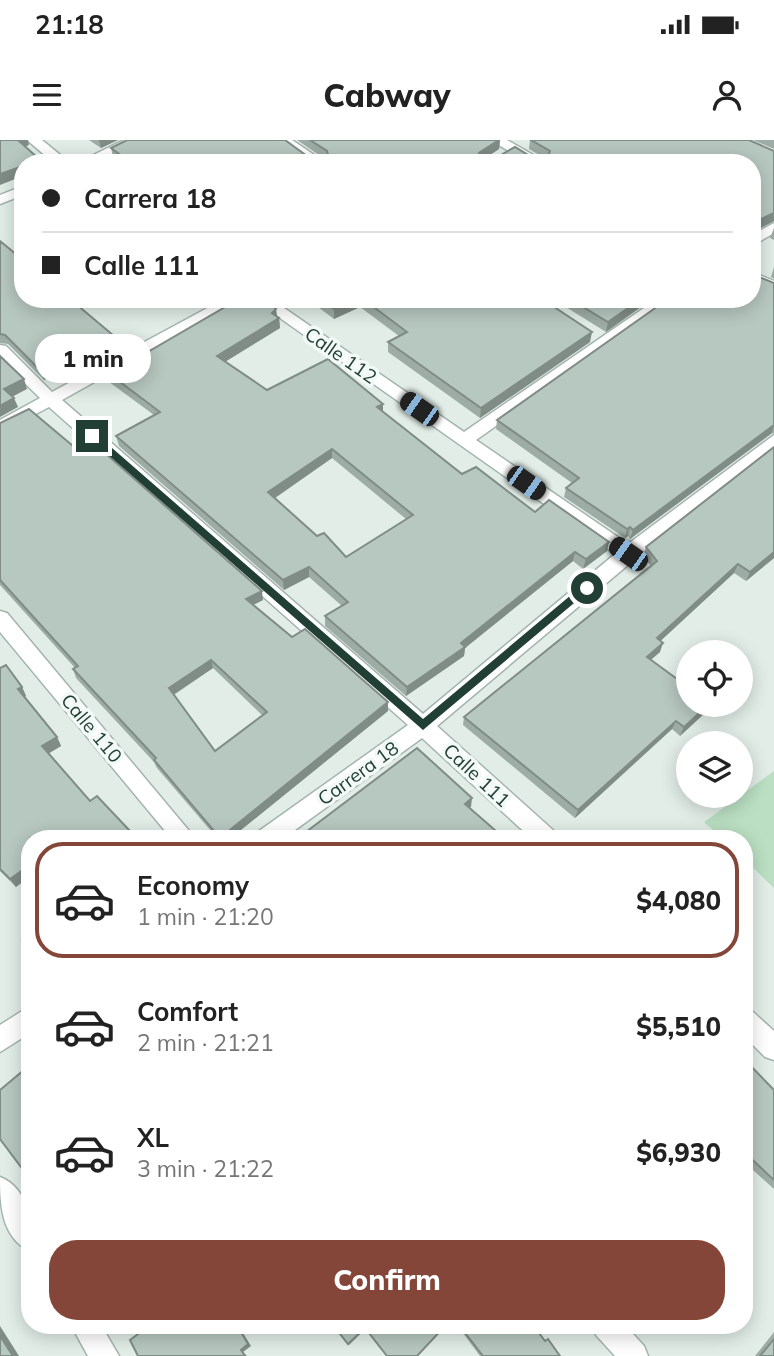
<!DOCTYPE html>
<meta charset="utf-8">
<style>
body{margin:0;font-family:Mulish,sans-serif;background:#f6f6f6;color:#222;height:100vh;display:flex;flex-direction:column;font-size:26px;white-space:nowrap}
*{box-sizing:border-box;margin:0}
p{font-size:23px;color:#767676}
.icon{flex:none;width:38px;height:38px;fill:none;stroke:currentColor;stroke-width:2;stroke-linecap:round;stroke-linejoin:round}
.map{position:relative;flex:1;overflow:hidden}
.side{position:absolute;left:21px;top:690px;width:732px;height:504px;display:flex;flex-direction:column;background:#fff;border-radius:28px;box-shadow:0 4px 18px #0003}
.side>*{flex:none}
.banner{position:absolute;left:14px;top:14px;width:747px;height:154px;border-radius:28px;box-shadow:0 4px 18px #0003;display:grid;align-content:center;height:154px;padding:0 28px;background:#fff}
.tools{position:absolute;left:676px;top:500px;display:grid;gap:14px}
.tools a{display:grid;place-items:center;width:77px;height:77px;border-radius:50%;background:#fff;box-shadow:0 4px 18px #0003;font-size:35px}
.end{position:absolute;width:32px;height:32px;margin:-16px;border:9px solid #213f35;background:#fff;box-shadow:0 0 0 4px #fff}
.from{border-radius:50%}
.bubble{position:absolute;height:49px;border-radius:24px;background:#fff;box-shadow:0 4px 18px #0003;font-size:23px;font-weight:800;line-height:49px;text-align:center}
.car{position:absolute;width:21px;height:42px;margin:-21px -10px;border-radius:9px;box-shadow:0 0 5px 2px #0007;background:linear-gradient(#222 24%,#8ab4d8 0 40%,#222 0 76%,#8ab4d8 0 86%,#222 0)}
.banner b{display:flex;align-items:center;gap:24px;height:66px;font-size:26px}
.banner b+b{border-top:2px solid #e0e0e0}
.banner i{width:18px;height:18px;background:#222}
ul{padding:12px 0 0;list-style:none}
li{display:flex;align-items:center;gap:21px;height:116px;margin:0 14px 10px;padding:0 14px;border:4px solid transparent;border-radius:28px}
li div{flex:1}
li b{display:block;font-size:26px}
li em{font-style:normal;font-weight:800}
li.current{border-color:#834638}
li>.icon{width:63px;height:63px;stroke-width:1.5}
.primary-button{display:flex;gap:14px;margin-top:auto;padding:14px 28px}
.primary-button a{flex:1;height:80px;border-radius:28px;background:#834638;color:#fff;font-size:28px;font-weight:800;line-height:80px;text-align:center}
.status{display:flex;justify-content:space-between;align-items:center;height:49px;padding:0 35px;background:#fff;direction:ltr}
.status svg{height:19px;fill:currentColor}
header{display:flex;justify-content:space-between;align-items:center;height:91px;padding:0 28px;background:#fff;font-size:32px;font-weight:800}
.map>svg:first-child{display:block}
</style>
<div class="status"><b>21:18</b><svg viewBox="0 0 49 12"><path d="M0 12V9h3v3zM5 12V6h3v6zM10 12V3h3v9zM15 12V0h3v12zM26 1h20v11H26zM47 4h2v5h-2z"/></svg></div>
<header><svg class="icon" aria-label="menu" viewBox="0 0 24 24"><path d="M4 6h16M4 12h16M4 18h16"/></svg>Cabway<svg class="icon" aria-label="person" viewBox="0 0 24 24"><circle cx="12" cy="8" r="4"/><path d="M4 21q1-7 8-7t8 7"/></svg></header>
<div class="map">
<svg width="774" height="1216" viewBox="0 0 774 1216">
<rect width="100%" height="100%" fill="#e2ede7"/>
<path fill="#badfc2" d="M 774,631 L 774,748 L 744,719 L 744,698 L 722,698 L 704,682 Z"/>
<g fill="none" stroke-linecap="round" stroke-linejoin="round">
<g stroke="#a4b5ae" stroke-width="3">
<g id="minor">
<path d="M 27,0 L 42,0 L 70,23 L 54,23 Z"/>
<path d="M 124,0 L 142,0 L 96,23 L 77,23 Z"/>
<path d="M 276,0 L 292,0 L 326,23 L 309,23 Z"/>
<path d="M 490,0 L 507,0 L 547,23 L 529,23 Z"/>
<path d="M 23,46 L 23,55 L 0,64 L 0,55 Z"/>
<path d="M 774,83 L 774,93 L 752,106 L 752,95 Z"/>
<path d="M 752,132 L 774,141 L 774,152 L 752,142 Z"/>
<path d="M 224,159 L 243,159 L 62,260 L 423,574 L 615,414 L 253,159 L 271,159 L 464,292 L 657,159 L 675,159 L 476,300 L 628,404 L 774,295 L 774,310 L 635,419 L 437,586 L 554,691 L 557,698 L 531,698 L 422,598 L 284,698 L 256,698 L 259,691 L 408,585 L 49,267 L 0,293 L 0,280 L 40,258 L 0,219 L 0,205 L 6,206 L 52,252 Z"/>
<path d="M 0,471 L 7,473 L 195,698 L 171,698 L 0,492 Z"/>
<path d="M 30,866 L 30,893 L 0,912 L 0,885 Z"/>
<path d="M 744,868 L 753,872 L 774,891 L 774,920 L 765,917 L 744,896 Z"/>
<path d="M 0,1037 C 30,1049 30,1083 30,1111 C 1,1098 0,1063 0,1037 Z"/>
<path d="M 71,1185 L 101,1185 L 119,1216 L 88,1216 Z"/>
<path d="M 592,1185 L 625,1185 L 644,1206 L 648,1216 L 615,1216 L 596,1195 Z"/>
</g>
</g>
<use href="#minor" fill="#fff" fill-rule="evenodd"/>
</g>
<g fill="#9daca5" fill-rule="evenodd">
<path d="M 89,0 L 118,0 L 101,8 Z"/>
<path d="M 297,0 L 500,0 L 499,9 L 488,16 L 541,16 L 529,9 L 530,0 L 749,0 L 774,11 L 774,81 L 755,91 L 752,90 L 752,23 L 112,23 L 112,21 L 115,19 L 113,17 L 111,8 L 319,15 Z"/>
<path d="M 753,0 L 774,0 L 774,9 Z"/>
<path d="M 774,88 L 774,100 L 770,98 Z"/>
<path d="M 0,101 L 122,211 L 91,228 L 82,221 L 44,240 L 8,204 L 0,203 Z"/>
<path d="M 774,127 L 774,139 L 771,137 Z"/>
<path d="M 756,139 L 774,143 L 774,294 L 772,293 L 630,399 L 628,396 L 625,398 L 564,357 L 566,348 L 572,343 L 496,289 L 497,280 Z"/>
<path d="M 276,159 L 292,159 L 286,166 Z"/>
<path d="M 307,159 L 542,159 L 590,202 L 480,278 L 388,212 L 388,202 L 399,196 L 360,167 L 334,179 Z"/>
<path d="M 553,159 L 652,159 L 606,192 Z"/>
<path d="M 243,162 L 276,169 L 277,176 L 279,178 L 280,188 L 225,222 L 267,250 L 383,264 L 383,272 L 462,334 L 535,372 L 607,411 L 583,429 L 573,421 L 465,508 L 464,516 L 406,556 L 325,486 L 325,476 L 342,466 L 309,437 L 284,450 L 119,306 L 116,296 L 154,275 L 105,239 L 103,229 L 139,217 ZM 332,318 L 406,379 L 346,417 L 317,396 L 275,358 Z"/>
<path d="M 0,283 L 79,311 L 263,460 L 253,465 L 292,497 L 388,562 L 388,571 L 231,698 L 217,698 L 157,628 L 154,622 L 76,538 L 73,529 L 75,528 L 0,445 ZM 213,528 L 262,575 L 215,611 L 174,555 Z"/>
<path d="M 774,307 L 774,418 L 746,441 L 734,433 L 660,501 L 660,512 L 651,520 L 706,572 L 680,596 L 672,589 L 575,678 L 463,585 L 464,577 L 651,426 L 643,416 L 646,407 Z"/>
<path d="M 0,528 L 22,547 L 26,556 L 25,557 L 57,597 L 61,606 L 49,613 L 90,661 L 130,691 L 30,698 L 30,738 L 29,737 L 16,747 L 0,731 Z"/>
<path d="M 744,919 L 774,950 L 774,1049 L 744,1022 Z"/>
<path d="M 457,1185 L 533,1185 L 545,1201 L 560,1216 L 480,1216 Z"/>
<path d="M 658,1185 L 674,1185 L 670,1190 L 665,1192 Z"/>
<path d="M 774,1192 L 774,1216 L 755,1216 Z"/>
</g>
<g fill="#808c86">
<path d="M 17,0 L 28,0 L 29,5 L 20,9 Z"/>
<path d="M 99,0 L 118,0 L 101,8 Z"/>
<path d="M 500,0 L 499,9 L 478,23 L 479,13 Z"/>
<path d="M 23,26 L 23,36 L 0,45 L 0,34 Z"/>
<path d="M 774,73 L 774,81 L 755,91 L 757,81 Z"/>
<path d="M 286,159 L 292,159 L 286,166 Z"/>
<path d="M 355,159 L 360,159 L 360,167 L 334,179 L 334,169 Z"/>
<path d="M 641,159 L 652,159 L 606,192 L 608,182 Z"/>
<path d="M 276,169 L 277,179 L 279,178 L 280,188 L 218,226 L 217,216 L 272,173 Z"/>
<path d="M 592,192 L 590,202 L 480,278 L 481,268 Z"/>
<path d="M 120,201 L 122,211 L 91,228 L 88,218 Z"/>
<path d="M 79,211 L 82,221 L 44,240 L 41,231 Z"/>
<path d="M 24,239 L 27,249 L 8,259 L 4,249 Z"/>
<path d="M 14,258 L 18,267 L 0,277 L 0,266 Z"/>
<path d="M 383,264 L 383,274 L 377,267 Z"/>
<path d="M 774,285 L 772,293 L 630,399 L 633,390 Z"/>
<path d="M 332,309 L 332,318 L 269,362 L 268,352 Z"/>
<path d="M 630,387 L 628,396 L 625,398 L 627,389 Z"/>
<path d="M 609,402 L 607,411 L 583,429 L 586,419 Z"/>
<path d="M 575,412 L 573,421 L 465,508 L 464,516 L 406,556 L 407,547 Z"/>
<path d="M 774,412 L 774,418 L 746,441 L 750,432 Z"/>
<path d="M 738,424 L 734,433 L 654,507 L 657,498 Z"/>
<path d="M 309,427 L 309,437 L 284,450 L 283,440 Z"/>
<path d="M 262,451 L 263,460 L 247,468 L 246,459 Z"/>
<path d="M 663,503 L 660,512 L 644,525 L 647,517 Z"/>
<path d="M 211,520 L 213,528 L 171,556 L 169,548 Z"/>
<path d="M 22,547 L 26,556 L 23,558 L 18,549 Z"/>
<path d="M 388,562 L 388,571 L 231,698 L 220,698 Z"/>
<path d="M 708,565 L 709,565 L 706,572 L 680,596 L 684,587 Z"/>
<path d="M 676,581 L 672,589 L 575,678 L 578,670 Z"/>
<path d="M 57,597 L 61,606 L 46,615 L 42,606 Z"/>
<path d="M 472,658 L 471,667 L 464,672 L 465,664 Z"/>
<path d="M 130,691 L 133,698 L 127,698 L 125,695 Z"/>
<path d="M 24,729 L 29,737 L 16,747 L 10,739 Z"/>
<path d="M 237,1185 L 238,1185 L 251,1206 L 243,1212 L 247,1216 L 245,1216 L 241,1210 Z"/>
<path d="M 0,1186 L 19,1216 L 13,1216 L 0,1196 Z"/>
<path d="M 365,1188 L 365,1189 L 349,1205 L 348,1204 Z"/>
</g>
<g fill="#b7c8c0" stroke="#808c86" stroke-width="2" fill-rule="evenodd">
<path d="M 0,0 L 18,0 L 39,19 L 30,23 L 23,23 L 23,26 L 0,34 Z"/>
<path d="M 127,0 L 285,0 L 307,16 L 328,15 L 327,11 L 310,0 L 499,0 L 479,13 L 482,16 L 499,16 L 515,7 L 530,16 L 548,16 L 550,11 L 531,0 L 749,0 L 774,11 L 774,73 L 757,81 L 752,79 L 752,23 L 115,23 L 112,21 L 122,16 L 111,8 Z"/>
<path d="M 0,101 L 23,120 L 23,159 L 70,159 L 120,201 L 88,218 L 79,211 L 41,231 L 5,195 L 0,194 Z"/>
<path d="M 752,137 L 756,139 L 759,137 L 774,143 L 774,285 L 633,390 L 630,387 L 627,389 L 566,348 L 579,338 L 497,280 L 668,159 L 752,159 Z"/>
<path d="M 239,159 L 243,162 L 248,159 L 262,159 L 276,169 L 272,173 L 279,178 L 217,216 L 267,250 L 328,219 L 383,264 L 377,267 L 462,334 L 476,327 L 535,372 L 549,360 L 609,402 L 586,419 L 575,412 L 461,503 L 465,507 L 407,547 L 325,476 L 348,462 L 309,427 L 283,440 L 116,296 L 160,272 L 103,229 L 133,212 L 139,217 ZM 332,309 L 413,375 L 346,417 L 324,393 L 317,396 L 268,352 Z"/>
<path d="M 320,159 L 355,159 L 334,169 Z"/>
<path d="M 363,159 L 542,159 L 592,192 L 481,268 L 388,202 L 407,192 Z"/>
<path d="M 570,159 L 641,159 L 608,182 Z"/>
<path d="M 0,216 L 24,239 L 4,249 L 14,258 L 0,266 Z"/>
<path d="M 29,269 L 79,311 L 84,308 L 88,312 L 97,306 L 262,451 L 246,459 L 292,497 L 305,489 L 388,562 L 220,698 L 154,620 L 156,618 L 73,529 L 78,526 L 0,440 L 0,283 ZM 211,520 L 267,572 L 215,611 L 169,548 Z"/>
<path d="M 774,307 L 774,412 L 750,432 L 738,424 L 657,498 L 663,503 L 647,517 L 688,547 L 688,565 L 708,565 L 684,587 L 676,581 L 578,670 L 464,577 L 657,421 L 646,407 Z"/>
<path d="M 6,525 L 22,547 L 18,549 L 57,597 L 42,606 L 90,661 L 97,656 L 130,691 L 125,695 L 128,698 L 30,698 L 30,736 L 24,729 L 10,739 L 0,729 L 0,528 Z"/>
<path d="M 417,608 L 472,658 L 465,664 L 504,698 L 298,698 Z"/>
<path d="M 30,794 L 30,810 L 22,801 Z"/>
<path d="M 744,919 L 774,950 L 774,1040 L 744,1012 Z"/>
<path d="M 30,925 L 30,1039 L 0,999 L 0,950 Z"/>
<path d="M 133,1185 L 237,1185 L 248,1204 L 241,1210 L 245,1216 L 138,1216 L 130,1200 L 138,1194 Z"/>
<path d="M 333,1185 L 446,1185 L 417,1216 L 387,1216 L 365,1188 L 348,1204 Z"/>
<path d="M 459,1185 L 533,1185 L 545,1201 L 548,1199 L 560,1216 L 483,1216 Z"/>
<path d="M 664,1185 L 674,1185 L 670,1190 Z"/>
<path d="M 0,1196 L 13,1216 L 0,1216 Z"/>
<path d="M 774,1199 L 774,1216 L 760,1216 Z"/>
</g>
<path fill="#213f35" d="M 89,294 L 96,294 L 423,579 L 583,445 L 592,448 L 423,590 L 89,298 Z"/>
<g text-anchor="middle" dominant-baseline="central" stroke-width="7" stroke-linejoin="round" paint-order="stroke">
<g font-size="19" fill="#213f35" stroke="#f3f9f6">
<text transform="translate(341 215) rotate(35)">Calle 112</text>
<text transform="translate(92 588) rotate(50)">Calle 110</text>
<text transform="translate(358 633) rotate(-36)">Carrera 18</text>
<text transform="translate(477 635) rotate(43)">Calle 111</text>
</g>
</g>
</svg>
<div class="tools">
<a><svg class="icon" aria-label="locate" viewBox="0 0 24 24"><circle cx="12" cy="12" r="6"/><path d="M12 2v4M12 18v4M2 12h4M18 12h4"/></svg></a>
<a><svg class="icon" aria-label="layers" viewBox="0 0 24 24"><path d="M12 4l9 5-9 5-9-5zM3 14l9 5 9-5"/></svg></a>
</div>
<i class="end from" style="left:587px;top:448px"></i>
<i class="end" style="left:92px;top:296px"></i>
<div class="bubble" style="left:35px;top:194px;width:116px">1 min</div>
<i class="car" style="left:419px;top:269px;rotate:305deg"></i>
<i class="car" style="left:526px;top:343px;rotate:125deg"></i>
<i class="car" style="left:628px;top:414px;rotate:305deg"></i>
<div class="banner">
<b><i class="from"></i>Carrera 18</b>
<b><i></i>Calle 111</b>
</div>
<section class="side">
<ul>
<li class="current"><svg class="icon" aria-label="car" viewBox="0 0 24 24"><path d="M5 17H2v-5l4-1 3-4h7l3 4 3 1v5h-3M9 17h6M6 11h13"/><circle cx="7" cy="17" r="2"/><circle cx="17" cy="17" r="2"/></svg><div><b>Economy</b><p>1 min · 21:20</p></div><em>$4,080</em></li>
<li><svg class="icon" aria-label="car" viewBox="0 0 24 24"><path d="M5 17H2v-5l4-1 3-4h7l3 4 3 1v5h-3M9 17h6M6 11h13"/><circle cx="7" cy="17" r="2"/><circle cx="17" cy="17" r="2"/></svg><div><b>Comfort</b><p>2 min · 21:21</p></div><em>$5,510</em></li>
<li><svg class="icon" aria-label="car" viewBox="0 0 24 24"><path d="M5 17H2v-5l4-1 3-4h7l3 4 3 1v5h-3M9 17h6M6 11h13"/><circle cx="7" cy="17" r="2"/><circle cx="17" cy="17" r="2"/></svg><div><b>XL</b><p>3 min · 21:22</p></div><em>$6,930</em></li>
</ul>
<div class="primary-button"><a>Confirm</a></div>
</section>
</div>
